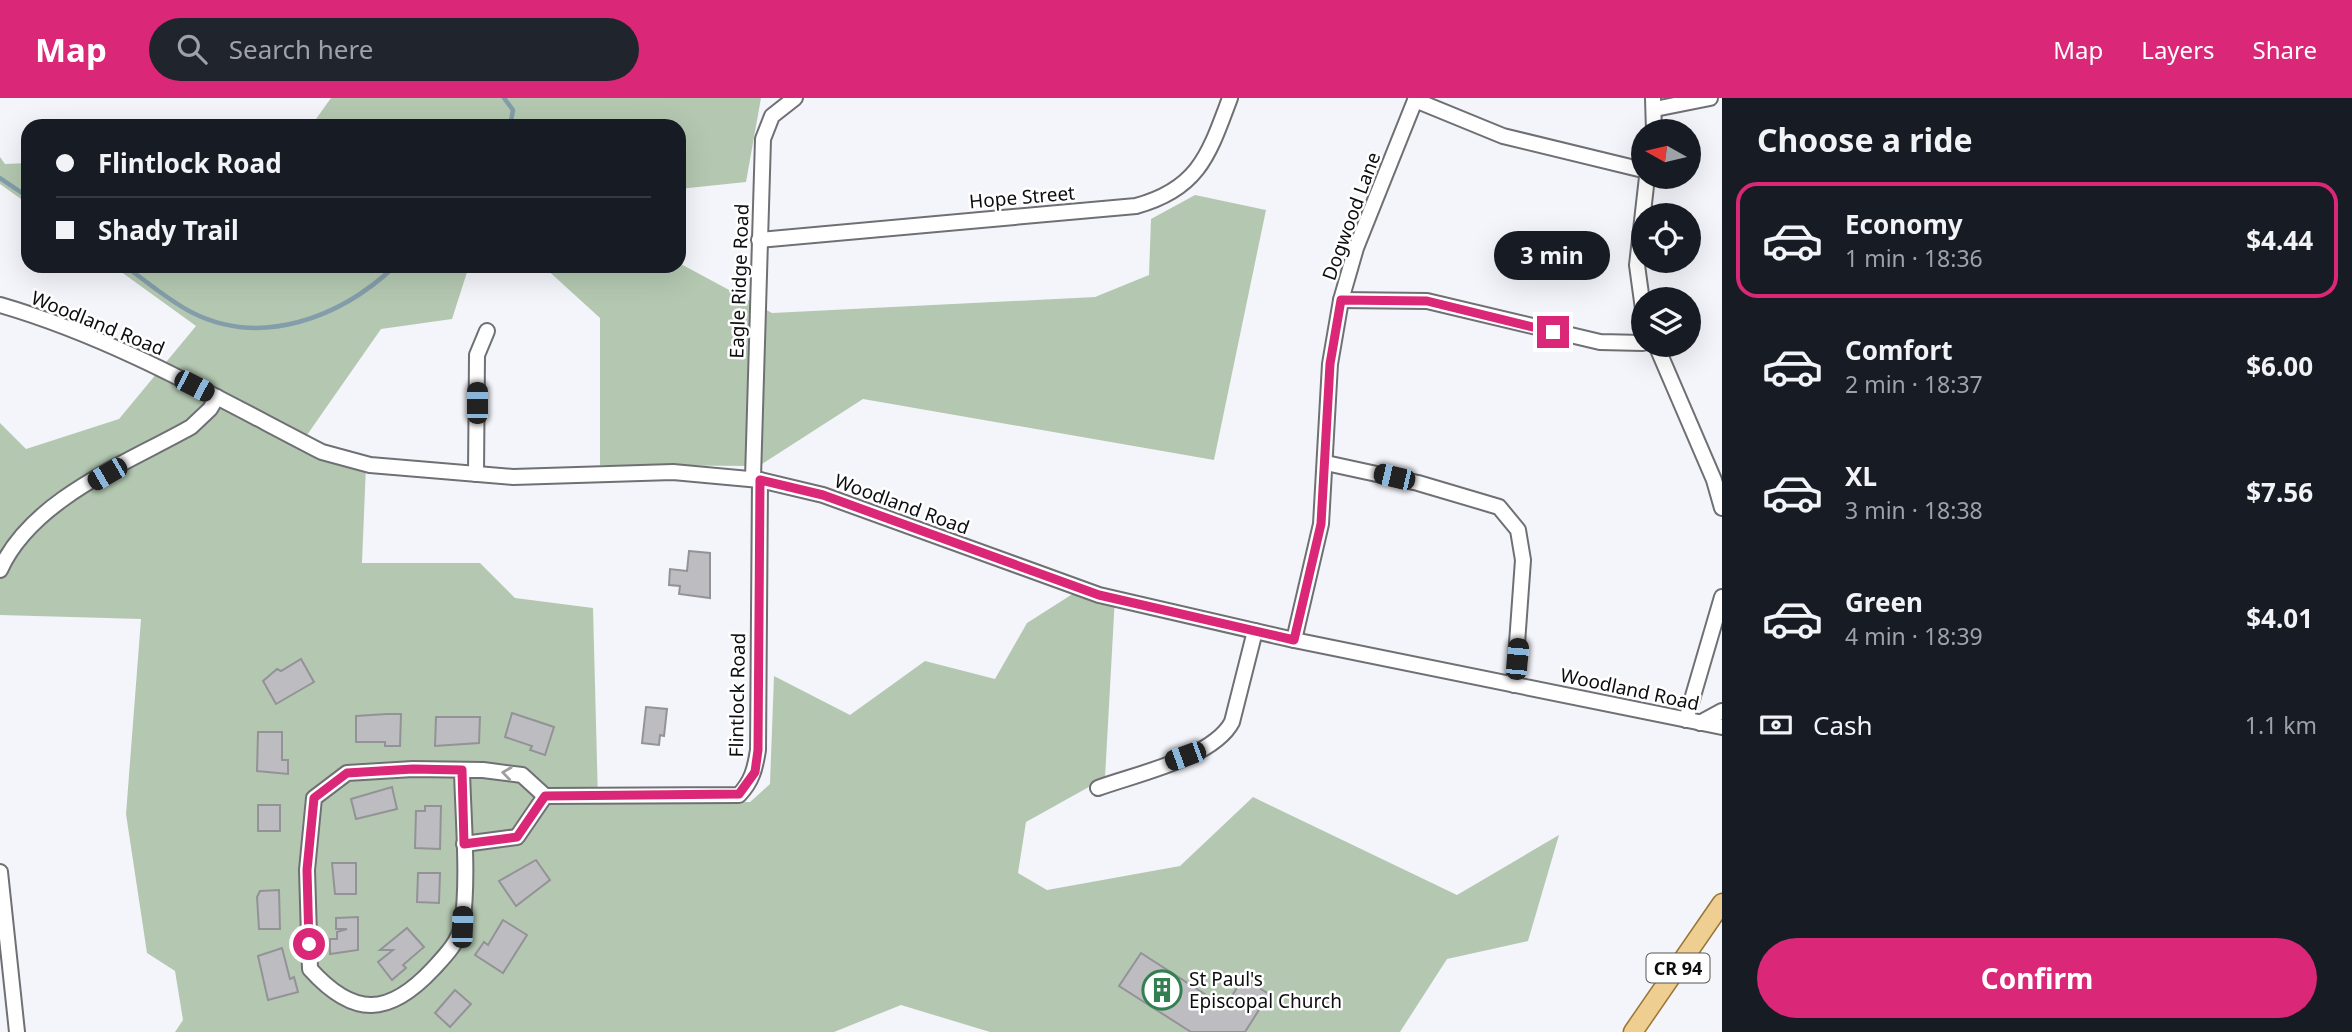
<!DOCTYPE html>
<meta charset="utf-8">
<style>
body{margin:0;font-family:"Noto Sans",sans-serif;background:#20242c;color:#f1f3f6;height:100vh;display:flex;flex-direction:column;font-size:26px;white-space:nowrap}
*{box-sizing:border-box;margin:0}
p{font-size:23px;color:#9ea1a6}
.icon{flex:none;width:38px;height:38px;fill:none;stroke:currentColor;stroke-width:2;stroke-linecap:round;stroke-linejoin:round}
.map{position:relative;flex:1;overflow:hidden}
.sheet{display:flex;flex-direction:column;background:#171b24;width:630px}
.sheet>*{flex:none}
.top-card{position:absolute;left:21px;top:21px;width:665px;height:154px;border-radius:21px;box-shadow:0 7px 28px #0002;display:grid;align-content:center;height:154px;padding:0 35px;background:#171b24}
.needle{width:46px;rotate:278deg}
.controls{position:absolute;left:1631px;top:21px;display:grid;gap:14px}
.controls a{display:grid;place-items:center;width:70px;height:70px;border-radius:50%;background:#171b24;box-shadow:0 7px 28px #0002;font-size:35px}
.end{position:absolute;width:32px;height:32px;margin:-16px;border:9px solid #db2777;background:#fff;box-shadow:0 0 0 4px #fff}
.from{border-radius:50%}
.bubble{position:absolute;height:49px;border-radius:24px;background:#171b24;box-shadow:0 7px 28px #0002;font-size:23px;font-weight:700;line-height:49px;text-align:center}
.car{position:absolute;width:21px;height:42px;margin:-21px -10px;border-radius:9px;box-shadow:0 0 5px 2px #0007;background:linear-gradient(#222 24%,#8ab4d8 0 40%,#222 0 76%,#8ab4d8 0 86%,#222 0)}
.top-card b{display:flex;align-items:center;gap:24px;height:66px;font-size:26px}
.top-card b+b{border-top:2px solid #363941}
.top-card i{width:18px;height:18px;background:#f1f3f6}
ul{padding:0;list-style:none}
li{display:flex;align-items:center;gap:21px;height:116px;margin:0 14px 10px;padding:0 21px;border:4px solid transparent;border-radius:21px}
li div{flex:1}
li b{display:block;font-size:26px}
li em{font-style:normal;font-weight:700}
li.active{border-color:#db2777}
li>.icon{width:63px;height:63px;stroke-width:1.5}
h2{padding:0 35px;font-size:32px;line-height:84px}
.pay{display:flex;align-items:center;gap:18px;height:77px;padding:0 35px;font-size:26px}
.pay p{margin-inline-start:auto}
.button{display:flex;gap:14px;margin-top:auto;padding:14px 35px}
.button a{flex:1;height:80px;border-radius:42px;background:#db2777;color:#fff;font-size:28px;font-weight:700;line-height:80px;text-align:center}
header{display:flex;align-items:center;gap:42px;box-sizing:border-box;height:98px;padding:0 35px;background:#db2777;color:#fff}
header strong{font-size:33px}
nav{display:flex;gap:38px;margin-inline-start:auto;font-size:24px}
.search{width:490px;height:63px;background:#20242c;display:flex;align-items:center;gap:18px;box-sizing:border-box;padding:0 24px;border-radius:38px;color:#9ea1a6;font-size:26px}
main{display:flex;flex:1;min-height:0}
.map>svg:first-child{display:block}
</style>
<header>
<strong>Map</strong>
<div class="search"><svg class="icon" aria-label="search" viewBox="0 0 24 24"><circle cx="10" cy="10" r="6"/><path d="M15 15l6 6"/></svg>Search here</div>
<nav><a>Map</a><a>Layers</a><a>Share</a></nav>
</header>
<main>
<div class="map">
<svg width="1722" height="934" viewBox="0 0 1722 934">
<rect width="100%" height="100%" fill="#f4f5fa"/>
<g fill="#b4c8b1">
<path d="M 331,0 L 761,0 L 746,84 L 679,91 L 679,28 L 311,28 Z"/>
<path d="M 0,59 L 5,66 L 28,65 L 28,106 L 0,86 Z"/>
<path d="M 1195,97 L 1266,112 L 1214,362 L 863,301 L 759,368 L 600,367 L 600,220 L 543,168 L 679,168 L 679,165 L 772,215 L 1095,199 L 1149,177 L 1151,121 Z"/>
<path d="M 113,168 L 469,168 L 452,221 L 381,231 L 307,337 L 366,367 L 362,465 L 480,465 L 515,500 L 593,510 L 598,702 L 750,704 L 770,686 L 774,578 L 850,617 L 925,563 L 995,581 L 1027,525 L 1082,490 L 1115,499 L 1105,680 L 1026,724 L 1018,775 L 1047,792 L 1180,768 L 1253,699 L 1457,797 L 1559,737 L 1528,843 L 1447,861 L 1400,934 L 990,934 L 901,907 L 834,934 L 175,934 L 183,922 L 175,873 L 147,855 L 126,716 L 141,521 L 0,517 L 0,325 L 26,351 L 119,321 L 196,228 Z"/>
</g>
<g fill="none" stroke-linecap="round" stroke-linejoin="round">
<g stroke="#849daa" stroke-width="4.5">
<path d="M 504,0 L 513,12 L 510,28"/>
<path d="M 0,80 L 28,99"/>
<path d="M 125,168 C 146,183 168,202 191,214 C 261,250 340,220 395,168"/>
</g>
</g>
<g fill="#bdbdc1" stroke="#939397" stroke-width="2">
<path d="M 689,453 L 710,455 L 710,500 L 679,496 L 680,488 L 669,487 L 670,471 L 687,473 Z"/>
<path d="M 301,561 L 314,584 L 276,606 L 263,583 L 277,571 L 281,573 Z"/>
<path d="M 646,609 L 667,611 L 664,638 L 660,637 L 659,647 L 642,645 Z"/>
<path d="M 512,615 L 554,629 L 545,657 L 530,652 L 532,648 L 505,639 Z"/>
<path d="M 387,616 L 401,616 L 400,648 L 385,648 L 385,644 L 356,644 L 356,618 Z"/>
<path d="M 436,619 L 480,619 L 479,645 L 435,648 Z"/>
<path d="M 258,634 L 282,634 L 282,662 L 288,662 L 288,676 L 257,673 Z"/>
<path d="M 392,689 L 397,711 L 356,721 L 351,701 Z"/>
<rect x="258" y="707" width="22" height="26"/>
<path d="M 425,708 L 441,708 L 440,751 L 415,750 L 416,713 L 425,713 Z"/>
<path d="M 536,762 L 550,782 L 516,808 L 499,783 Z"/>
<path d="M 332,765 L 356,765 L 356,796 L 335,796 Z"/>
<path d="M 418,775 L 440,775 L 439,805 L 417,804 Z"/>
<path d="M 279,792 L 280,831 L 259,831 L 257,799 L 260,793 Z"/>
<path d="M 358,819 L 358,852 L 330,856 L 330,841 L 337,841 L 337,834 L 347,831 L 336,831 L 336,820 Z"/>
<path d="M 503,822 L 527,837 L 503,875 L 475,857 L 484,844 L 488,847 Z"/>
<path d="M 407,830 L 424,849 L 403,867 L 406,870 L 392,882 L 378,864 L 393,852 L 380,852 Z"/>
<path d="M 282,850 L 290,881 L 294,879 L 298,894 L 268,902 L 258,858 Z"/>
<path d="M 1141,855 L 1225,909 L 1243,880 L 1269,896 L 1245,934 L 1191,934 L 1119,888 Z"/>
<path d="M 455,892 L 471,906 L 450,929 L 435,915 Z"/>
</g>
<g fill="none" stroke-linecap="round" stroke-linejoin="round">
<g stroke="#6f7074" stroke-width="18">
<g id="minor">
<path d="M 1653,0 L 1654,33"/>
<path d="M 1415,2 L 1503,38 L 1643,72"/>
<path d="M 1655,11 L 1710,0"/>
<path d="M 759,142 L 1136,108 C 1199,91 1209,56 1230,0"/>
<path d="M 1341,202 L 1427,203 L 1600,244 L 1643,245"/>
<path d="M 0,207 C 114,240 217,300 322,354 L 370,367 L 513,379 L 673,374 L 760,382 L 823,397 L 1099,497 L 1294,542 L 1722,629"/>
<path d="M 1643,211 L 1637,167 L 1647,79"/>
<path d="M 1656,247 L 1714,382 L 1722,410"/>
<path d="M 1326,365 L 1418,385 L 1499,409 L 1518,432 L 1523,462 L 1514,587"/>
<path d="M 476,376 L 477,257 L 487,233"/>
<path d="M 753,380 L 763,41 L 772,18 L 795,0"/>
<path d="M 0,472 C 32,401 125,366 191,329 L 210,311 L 217,299"/>
<path d="M 1294,542 L 1321,426 L 1330,266 L 1341,202 L 1356,150 L 1416,0"/>
<path d="M 1686,622 L 1722,499"/>
<path d="M 1700,625 L 1722,613"/>
<path d="M 462,672 C 463,718 469,783 462,827 C 459,844 444,859 433,871 C 389,918 354,920 310,871 L 307,772 L 314,700 L 347,675 L 413,671 L 483,672 L 522,677 L 545,698 L 739,697 C 752,683 755,671 758,652 L 760,382"/>
<path d="M 1098,690 C 1136,676 1213,660 1232,624 L 1255,533"/>
<path d="M 464,746 L 517,739 L 545,698"/>
<path d="M 0,774 L 17,934"/>
</g>
</g>
<g stroke="#997535" stroke-width="21">
<path id="major" d="M 1633,934 L 1722,805"/>
</g>
<use href="#minor" stroke="#fff" stroke-width="14"/>
<use href="#major" stroke="#efce92" stroke-width="18"/>
</g>
<defs><path id="oneway-chevron" d="M-2-3.5L2.5 0L-2 3.5" fill="none" stroke-width="1.6" stroke-linecap="round" stroke-linejoin="round" transform="scale(1.75)"/></defs>
<use stroke="#9e9e9f" href="#oneway-chevron" transform="translate(507 675) rotate(-172)"/>
<g fill="none" stroke-linecap="round" stroke-linejoin="round">
<path stroke="#db2777" stroke-width="9" d="M 309,846 L 307,772 L 314,700 L 347,675 L 413,671 L 462,672 L 464,746 L 517,739 L 545,698 L 739,696 L 755,674 L 758,652 L 760,382 L 823,397 L 1099,497 L 1294,542 L 1321,426 L 1330,266 L 1341,202 L 1427,203 L 1553,234"/>
</g>
<defs>
<g id="building-ring" transform="scale(2.0125)"><circle r="9.5" fill="#fff" stroke="#328050" stroke-width="1.5"/><path d="M-4-6H4V6H1V3H-1V6H-4ZM-2.5-4.3h1.7v1.8h-1.7ZM.8-4.3h1.7v1.8H.8ZM-2.5-1h1.7V.8h-1.7ZM.8-1h1.7V.8H.8Z" fill="#328050"/></g>
</defs>
<g fill-rule="evenodd">
<use href="#building-ring" x="1162" y="892"/>
</g>
<g text-anchor="middle" dominant-baseline="central" stroke-width="5" stroke-linejoin="round" paint-order="stroke">
<rect fill="#fff" stroke="#565657" stroke-width="2" x="1646.5" y="855.5" width="63" height="29" rx="5"/>
<g font-size="18" font-weight="bold" fill="#0d0d0f">
<text x="1678" y="870">CR 94</text>
</g>
<g font-size="19" fill="#0d0d0f" stroke="#fff">
<text transform="translate(1022 99) rotate(-5)">Hope Street</text>
<text transform="translate(1351 118) rotate(-70)">Dogwood Lane</text>
<text transform="translate(739 183) rotate(-88)">Eagle Ridge Road</text>
<text transform="translate(98 225) rotate(22)">Woodland Road</text>
<text transform="translate(902 406) rotate(20)">Woodland Road</text>
<text transform="translate(1630 591) rotate(12)">Woodland Road</text>
<text transform="translate(737 597) rotate(-89)">Flintlock Road</text>
</g>
<g font-size="19" fill="#0d0d0f" stroke="#fff" text-anchor="start">
<text x="1189" y="881">St Paul's<tspan x="1189" dy="22">Episcopal Church</tspan></text>
</g>
</g>
</svg>
<div class="controls">
<a><svg class="needle" viewBox="-14 -14 28 28"><path d="M0-13l5 13h-10z" fill="#e53935"/><path d="M0 13l5-13h-10z" fill="#9ea1a6"/></svg></a>
<a><svg class="icon" aria-label="locate" viewBox="0 0 24 24"><circle cx="12" cy="12" r="6"/><path d="M12 2v4M12 18v4M2 12h4M18 12h4"/></svg></a>
<a><svg class="icon" aria-label="layers" viewBox="0 0 24 24"><path d="M12 4l9 5-9 5-9-5zM3 14l9 5 9-5"/></svg></a>
</div>
<i class="end from" style="left:309px;top:846px"></i>
<i class="end" style="left:1553px;top:234px"></i>
<div class="bubble" style="left:1494px;top:133px;width:116px">3 min</div>
<i class="car" style="left:194px;top:288px;rotate:117deg"></i>
<i class="car" style="left:477px;top:305px;rotate:0deg"></i>
<i class="car" style="left:107px;top:376px;rotate:240deg"></i>
<i class="car" style="left:1394px;top:379px;rotate:283deg"></i>
<i class="car" style="left:1517px;top:561px;rotate:5deg"></i>
<i class="car" style="left:1185px;top:658px;rotate:250deg"></i>
<i class="car" style="left:462px;top:829px;rotate:2deg"></i>
<div class="top-card">
<b><i class="from"></i>Flintlock Road</b>
<b><i></i>Shady Trail</b>
</div>
</div>
<section class="sheet">
<h2>Choose a ride</h2>
<ul>
<li class="active"><svg class="icon" aria-label="car" viewBox="0 0 24 24"><path d="M5 17H2v-5l4-1 3-4h7l3 4 3 1v5h-3M9 17h6M6 11h13"/><circle cx="7" cy="17" r="2"/><circle cx="17" cy="17" r="2"/></svg><div><b>Economy</b><p>1 min · 18:36</p></div><em>$4.44</em></li>
<li><svg class="icon" aria-label="car" viewBox="0 0 24 24"><path d="M5 17H2v-5l4-1 3-4h7l3 4 3 1v5h-3M9 17h6M6 11h13"/><circle cx="7" cy="17" r="2"/><circle cx="17" cy="17" r="2"/></svg><div><b>Comfort</b><p>2 min · 18:37</p></div><em>$6.00</em></li>
<li><svg class="icon" aria-label="car" viewBox="0 0 24 24"><path d="M5 17H2v-5l4-1 3-4h7l3 4 3 1v5h-3M9 17h6M6 11h13"/><circle cx="7" cy="17" r="2"/><circle cx="17" cy="17" r="2"/></svg><div><b>XL</b><p>3 min · 18:38</p></div><em>$7.56</em></li>
<li><svg class="icon" aria-label="car" viewBox="0 0 24 24"><path d="M5 17H2v-5l4-1 3-4h7l3 4 3 1v5h-3M9 17h6M6 11h13"/><circle cx="7" cy="17" r="2"/><circle cx="17" cy="17" r="2"/></svg><div><b>Green</b><p>4 min · 18:39</p></div><em>$4.01</em></li>
</ul>
<div class="pay"><svg class="icon" aria-label="cash" viewBox="0 0 24 24"><path d="M3 7h18v10H3z"/><circle cx="12" cy="12" r="2"/></svg>Cash<p>1.1 km</p></div>
<div class="button"><a>Confirm</a></div>
</section>
</main>
